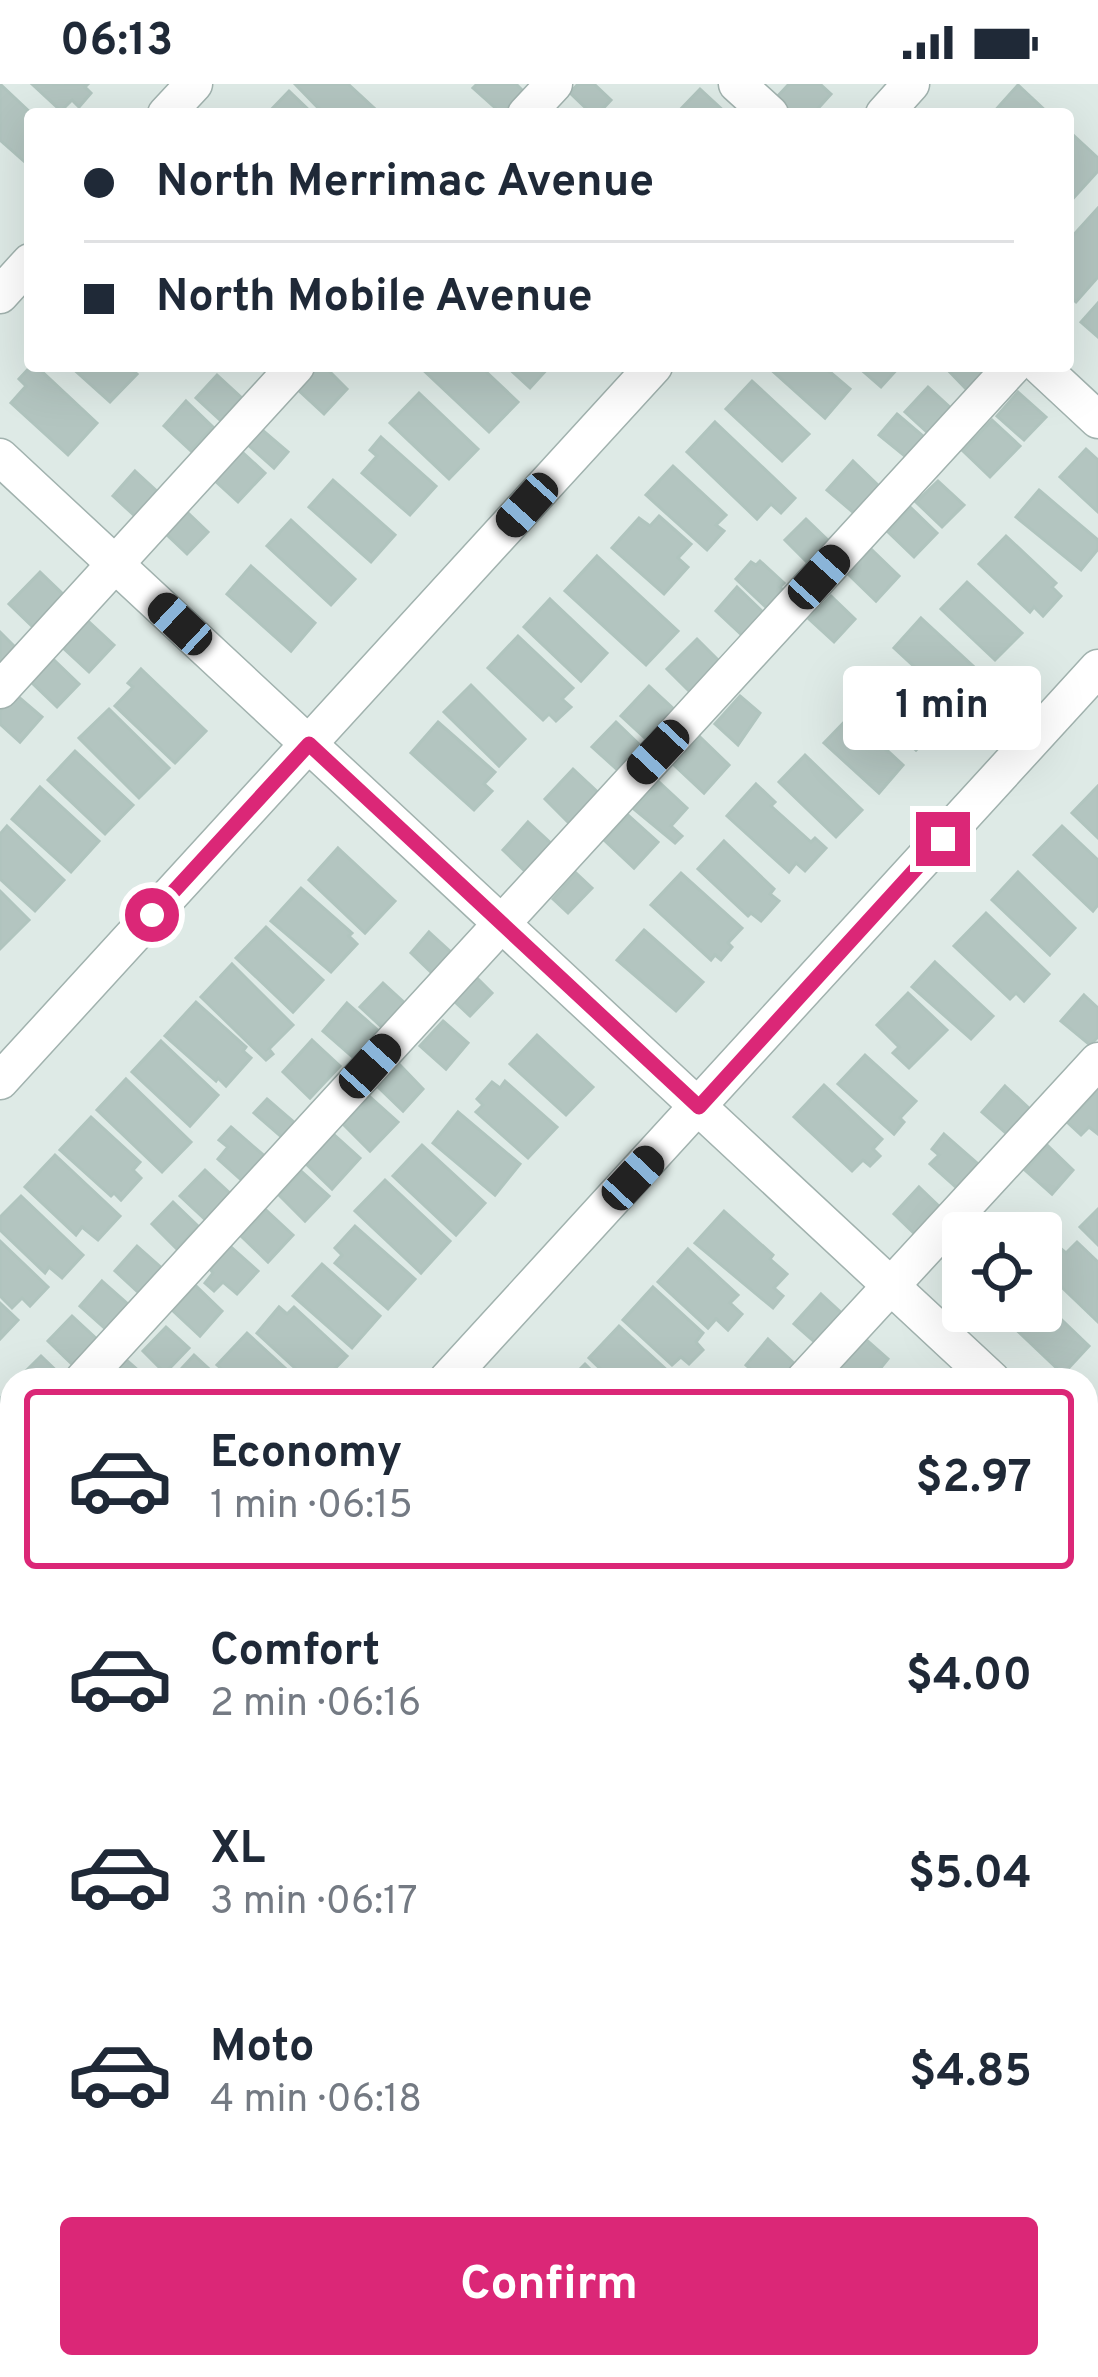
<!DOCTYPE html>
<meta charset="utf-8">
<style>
body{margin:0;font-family:Overpass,sans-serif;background:#f2f2f3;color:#1f2937;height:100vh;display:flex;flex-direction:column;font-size:45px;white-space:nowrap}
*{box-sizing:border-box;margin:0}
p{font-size:39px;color:#747a83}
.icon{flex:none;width:66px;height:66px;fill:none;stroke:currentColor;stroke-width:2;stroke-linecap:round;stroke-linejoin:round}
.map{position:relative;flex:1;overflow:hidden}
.sheet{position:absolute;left:0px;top:1284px;width:1098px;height:1011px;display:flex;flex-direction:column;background:#fff;border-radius:36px 36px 0 0;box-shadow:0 12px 48px #0002}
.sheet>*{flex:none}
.guide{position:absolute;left:24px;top:24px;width:1050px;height:264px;border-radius:12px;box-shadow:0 12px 48px #0002;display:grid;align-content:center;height:264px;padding:0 60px;background:#fff}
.controls{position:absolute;left:942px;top:1128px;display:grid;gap:24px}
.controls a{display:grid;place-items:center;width:120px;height:120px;border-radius:12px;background:#fff;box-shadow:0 12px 48px #0002;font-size:60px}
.end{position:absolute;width:54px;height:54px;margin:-27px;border:15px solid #db2777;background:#fff;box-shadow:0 0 0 6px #fff}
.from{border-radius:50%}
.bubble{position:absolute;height:84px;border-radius:12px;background:#fff;box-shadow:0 12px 48px #0002;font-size:39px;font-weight:700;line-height:84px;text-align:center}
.car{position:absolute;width:36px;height:72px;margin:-36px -18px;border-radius:15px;box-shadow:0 0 9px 3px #0007;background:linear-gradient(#222 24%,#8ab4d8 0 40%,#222 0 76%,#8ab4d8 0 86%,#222 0)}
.guide b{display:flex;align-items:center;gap:42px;height:114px;font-size:45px}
.guide b+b{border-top:3px solid #e0e1e3}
.guide i{width:30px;height:30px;background:#1f2937}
ul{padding:21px 0 0;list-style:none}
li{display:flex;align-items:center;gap:36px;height:180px;margin:0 24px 18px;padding:0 36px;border:6px solid transparent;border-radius:12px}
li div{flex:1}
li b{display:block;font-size:45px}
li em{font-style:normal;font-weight:700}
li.on{border-color:#db2777}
li>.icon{width:108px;height:108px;stroke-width:1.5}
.button{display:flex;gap:24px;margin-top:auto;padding:24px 60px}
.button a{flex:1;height:138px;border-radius:12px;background:#db2777;color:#fff;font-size:48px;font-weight:700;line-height:138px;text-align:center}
.status{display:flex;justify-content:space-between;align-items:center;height:84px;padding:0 60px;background:#fff;direction:ltr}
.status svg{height:33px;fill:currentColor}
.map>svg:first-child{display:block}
</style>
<div class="status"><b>06:13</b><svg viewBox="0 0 49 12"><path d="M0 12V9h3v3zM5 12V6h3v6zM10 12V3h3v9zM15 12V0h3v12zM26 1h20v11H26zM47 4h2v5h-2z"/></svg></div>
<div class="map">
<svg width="1098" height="2293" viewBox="0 0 1098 2293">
<rect width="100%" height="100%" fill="#deeae6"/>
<g fill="#b3c5c0" stroke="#b0c4be" stroke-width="3">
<path d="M 0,0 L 32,30 L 30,75 L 26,79 L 0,56 Z"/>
<path d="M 32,0 L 88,0 L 85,3 L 91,9 L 79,23 L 72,16 L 61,27 Z"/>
<path d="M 295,0 L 348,0 L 375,25 L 371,30 L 324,30 Z"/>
<path d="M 477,0 L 516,0 L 523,7 L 502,30 L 473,4 Z"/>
<path d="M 578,0 L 594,0 L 611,16 L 598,30 L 592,30 L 570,9 Z"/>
<path d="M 789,0 L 820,0 L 831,10 L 813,30 L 793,30 L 776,14 Z"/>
<path d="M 1018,1 L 1049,30 L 992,30 Z"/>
<path d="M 700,5 L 727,30 L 676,30 Z"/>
<path d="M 289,7 L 313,30 L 267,30 Z"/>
<path d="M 1070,48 L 1098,74 L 1098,87 L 1068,120 Z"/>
<path d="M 1098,124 L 1098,193 L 1076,218 L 1068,211 L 1068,157 Z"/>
<path d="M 1098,219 L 1098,253 L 1081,238 Z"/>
<path d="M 31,282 L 36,282 L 97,339 L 68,371 L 11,319 L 26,302 L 19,295 Z"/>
<path d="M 70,282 L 128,282 L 137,290 L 110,318 Z"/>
<path d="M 318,282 L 324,282 L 347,305 L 324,330 L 296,304 Z"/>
<path d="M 480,282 L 518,318 L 489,348 L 420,283 Z"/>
<path d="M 506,282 L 550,282 L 530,304 Z"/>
<path d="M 767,282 L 823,282 L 850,305 L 825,334 Z"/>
<path d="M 857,282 L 900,282 L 881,303 Z"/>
<path d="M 944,282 L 996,282 L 971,310 Z"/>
<path d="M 217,291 L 242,314 L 221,337 L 196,314 Z"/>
<path d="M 752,297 L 809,350 L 782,377 L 726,325 Z"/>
<path d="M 928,303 L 953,326 L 930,351 L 905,328 Z"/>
<path d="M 1018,308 L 1046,333 L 1024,356 L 997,332 Z"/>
<path d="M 419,309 L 478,365 L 449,395 L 390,339 Z"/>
<path d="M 186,317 L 213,343 L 191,367 L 164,342 Z"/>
<path d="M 897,330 L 924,353 L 906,373 L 879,351 Z"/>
<path d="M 992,336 L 1020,362 L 990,393 L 963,367 Z"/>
<path d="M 715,338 L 795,414 L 781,429 L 771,420 L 757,435 L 687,368 Z"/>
<path d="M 261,345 L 288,368 L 274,384 L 247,360 Z"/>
<path d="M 381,353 L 436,402 L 410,431 L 362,389 L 377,372 L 370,366 Z"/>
<path d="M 1086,365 L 1098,376 L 1098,428 L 1060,393 Z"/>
<path d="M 240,366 L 265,389 L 238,418 L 213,395 Z"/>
<path d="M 853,377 L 880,403 L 855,430 L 827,406 Z"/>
<path d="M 673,382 L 726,431 L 716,441 L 724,447 L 707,466 L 646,411 Z"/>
<path d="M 135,387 L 160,410 L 137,434 L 113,412 Z"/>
<path d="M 333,396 L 395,451 L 371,478 L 309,423 Z"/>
<path d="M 938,397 L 964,421 L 942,443 L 916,418 Z"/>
<path d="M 1039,406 L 1098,456 L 1098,465 L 1081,486 L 1016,433 Z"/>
<path d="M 910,423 L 937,449 L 914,473 L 888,448 Z"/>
<path d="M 187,428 L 208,448 L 187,470 L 166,450 Z"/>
<path d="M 659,432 L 691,460 L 678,474 L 688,483 L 664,510 L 612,464 L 639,434 L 650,442 Z"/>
<path d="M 806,435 L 833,461 L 812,483 L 785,456 Z"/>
<path d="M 291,436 L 355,495 L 331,521 L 267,462 Z"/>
<path d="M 1006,452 L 1056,499 L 1052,503 L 1061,512 L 1043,532 L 1034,523 L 1030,528 L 979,480 Z"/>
<path d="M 871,465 L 899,492 L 876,517 L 847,489 Z"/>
<path d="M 597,472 L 678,547 L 646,581 L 565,507 Z"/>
<path d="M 760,477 L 784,499 L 780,503 L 786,509 L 770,527 L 736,495 L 751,478 L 756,481 Z"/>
<path d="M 251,482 L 315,539 L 291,567 L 227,510 Z"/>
<path d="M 40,488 L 64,511 L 34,544 L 9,520 Z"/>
<path d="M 967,498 L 1022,549 L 995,576 L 941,525 Z"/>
<path d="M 737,503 L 765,530 L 744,553 L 716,527 Z"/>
<path d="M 831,512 L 855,535 L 834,558 L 809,535 Z"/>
<path d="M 550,515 L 607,569 L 581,597 L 524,543 Z"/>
<path d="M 921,534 L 984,592 L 957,622 L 894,564 Z"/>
<path d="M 87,536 L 114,561 L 89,588 L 62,563 Z"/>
<path d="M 0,548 L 18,566 L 0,585 Z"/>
<path d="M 518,552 L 573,604 L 562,615 L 571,623 L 556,637 L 549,630 L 543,636 L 488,584 Z"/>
<path d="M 697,555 L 724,582 L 694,612 L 667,585 Z"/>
<path d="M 53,575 L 79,600 L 57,623 L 31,598 Z"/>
<path d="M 141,585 L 206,647 L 175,679 L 115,622 L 133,603 L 128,599 Z"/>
<path d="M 889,585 L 943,638 L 916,666 L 862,613 Z"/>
<path d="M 471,601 L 525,655 L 499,682 L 444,628 Z"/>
<path d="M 649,602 L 676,627 L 648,657 L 621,632 Z"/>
<path d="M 15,610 L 42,633 L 20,658 L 0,640 L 0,627 Z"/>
<path d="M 740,612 L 760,629 L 738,661 L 715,640 Z"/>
<path d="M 109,625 L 169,684 L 139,714 L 79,654 Z"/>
<path d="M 850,632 L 903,681 L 879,709 L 824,659 Z"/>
<path d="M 438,638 L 495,688 L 484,700 L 492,707 L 474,726 L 411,669 Z"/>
<path d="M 616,638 L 643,664 L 621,689 L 592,663 Z"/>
<path d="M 700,653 L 729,681 L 704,709 L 674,681 Z"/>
<path d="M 75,667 L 133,721 L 105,750 L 48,696 Z"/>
<path d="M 805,671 L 862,726 L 836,753 L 779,698 Z"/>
<path d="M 573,685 L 603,713 L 574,744 L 545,715 Z"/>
<path d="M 659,698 L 687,724 L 671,742 L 682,752 L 675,759 L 634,725 Z"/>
<path d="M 756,700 L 775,718 L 771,722 L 811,758 L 815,754 L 826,764 L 805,787 L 796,779 L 789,788 L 727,732 Z"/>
<path d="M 1098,702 L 1098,754 L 1072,729 Z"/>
<path d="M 40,703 L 99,757 L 71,788 L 12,735 Z"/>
<path d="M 628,731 L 658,758 L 634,784 L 604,756 Z"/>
<path d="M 528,738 L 554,762 L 528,790 L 503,766 Z"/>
<path d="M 7,742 L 64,796 L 35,827 L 0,795 L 0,750 Z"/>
<path d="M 1062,742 L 1098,776 L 1098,821 L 1093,827 L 1034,771 Z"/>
<path d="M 724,757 L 774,805 L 770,810 L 779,817 L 761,837 L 751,829 L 748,832 L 698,785 Z"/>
<path d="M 338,764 L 395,817 L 365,849 L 309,796 Z"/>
<path d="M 1018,788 L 1075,844 L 1050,871 L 992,816 Z"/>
<path d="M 576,789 L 592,804 L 568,829 L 553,815 Z"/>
<path d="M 681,789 L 742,844 L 728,859 L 732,863 L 721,876 L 715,871 L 711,876 L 651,821 Z"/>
<path d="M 301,804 L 352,849 L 349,852 L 357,860 L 331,888 L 271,837 Z"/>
<path d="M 0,807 L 29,836 L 0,865 Z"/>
<path d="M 986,829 L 1049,890 L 1024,917 L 1016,909 L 1010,915 L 954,862 Z"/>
<path d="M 266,843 L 323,896 L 293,928 L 236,874 Z"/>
<path d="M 644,846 L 703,898 L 676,927 L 617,876 Z"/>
<path d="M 429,848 L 452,869 L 433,890 L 411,869 Z"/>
<path d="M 935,878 L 993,932 L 971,955 L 912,903 Z"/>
<path d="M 232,880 L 293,941 L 269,965 L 273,970 L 266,976 L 201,913 Z"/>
<path d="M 476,893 L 492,909 L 470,932 L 453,916 Z"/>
<path d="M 383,899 L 407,921 L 385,946 L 360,923 Z"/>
<path d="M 908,909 L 947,946 L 909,984 L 893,969 L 899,963 L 877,941 Z"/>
<path d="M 1084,911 L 1098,924 L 1098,953 L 1090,961 L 1061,937 Z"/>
<path d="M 196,918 L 246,963 L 243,967 L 251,974 L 226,1002 L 218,994 L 216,997 L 165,952 Z"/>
<path d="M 347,919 L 381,949 L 356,976 L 323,947 Z"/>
<path d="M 443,937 L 468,959 L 446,985 L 420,962 Z"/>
<path d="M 537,951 L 593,1003 L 566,1031 L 510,980 Z"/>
<path d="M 312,956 L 340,982 L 310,1014 L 283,988 Z"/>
<path d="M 161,957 L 218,1011 L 190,1042 L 132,988 Z"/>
<path d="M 865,971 L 916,1017 L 900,1034 L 904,1038 L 894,1050 L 838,1000 Z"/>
<path d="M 399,980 L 423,1005 L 403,1027 L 378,1003 Z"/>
<path d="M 126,995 L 191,1058 L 162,1088 L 97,1026 Z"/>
<path d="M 505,997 L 557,1043 L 528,1074 L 476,1028 L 483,1021 L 477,1015 L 492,998 L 500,1004 Z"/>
<path d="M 824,1001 L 882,1055 L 873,1065 L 880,1072 L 870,1082 L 863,1076 L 852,1087 L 794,1033 Z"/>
<path d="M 1005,1002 L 1031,1026 L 1008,1051 L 982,1028 Z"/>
<path d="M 1098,1006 L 1098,1050 L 1089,1043 L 1081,1051 L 1067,1038 Z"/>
<path d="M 369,1012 L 398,1038 L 370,1067 L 343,1040 Z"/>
<path d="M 267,1015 L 296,1040 L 284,1055 L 254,1029 Z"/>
<path d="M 458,1028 L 520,1080 L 495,1111 L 433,1059 Z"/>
<path d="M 91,1033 L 140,1078 L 133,1086 L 141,1094 L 121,1116 L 114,1109 L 111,1112 L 60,1066 Z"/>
<path d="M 231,1043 L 268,1075 L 246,1100 L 218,1075 L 228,1063 L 219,1056 Z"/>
<path d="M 330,1047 L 360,1074 L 332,1105 L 303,1077 Z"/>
<path d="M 944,1050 L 978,1080 L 957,1104 L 930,1080 L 939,1071 L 932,1065 Z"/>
<path d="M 422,1061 L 485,1119 L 456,1151 L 393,1092 Z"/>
<path d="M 1047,1061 L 1073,1086 L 1052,1110 L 1025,1086 Z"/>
<path d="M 55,1071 L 120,1132 L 98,1156 L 82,1143 L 76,1151 L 25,1103 Z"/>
<path d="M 205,1086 L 233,1112 L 209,1139 L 180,1112 Z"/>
<path d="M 301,1087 L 329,1112 L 305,1137 L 279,1111 Z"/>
<path d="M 385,1096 L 450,1157 L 421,1189 L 355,1127 Z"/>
<path d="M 919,1103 L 943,1126 L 918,1153 L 894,1130 Z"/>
<path d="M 21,1112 L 83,1171 L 62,1194 L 49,1183 L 45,1189 L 0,1146 L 0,1133 Z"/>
<path d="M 173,1118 L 198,1142 L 177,1165 L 152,1140 Z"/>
<path d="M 1098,1125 L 1098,1161 L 1080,1143 Z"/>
<path d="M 266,1126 L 293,1151 L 268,1178 L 241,1152 Z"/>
<path d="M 724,1127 L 773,1171 L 770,1175 L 787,1190 L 774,1204 L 783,1212 L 773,1224 L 695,1159 Z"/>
<path d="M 355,1142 L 415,1195 L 388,1225 L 335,1179 L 342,1171 L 335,1164 Z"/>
<path d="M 963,1146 L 966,1149 L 963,1149 L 963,1193 L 940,1172 Z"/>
<path d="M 0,1157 L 48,1203 L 30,1222 L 22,1214 L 12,1224 L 0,1212 Z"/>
<path d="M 1077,1158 L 1098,1178 L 1098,1238 L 1047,1189 L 1057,1178 L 1051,1172 L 1059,1163 L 1066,1169 Z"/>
<path d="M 137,1162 L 164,1186 L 141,1211 L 115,1187 Z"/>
<path d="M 230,1162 L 258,1187 L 237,1210 L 223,1198 L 214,1207 L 205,1199 L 213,1189 L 210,1185 Z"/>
<path d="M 688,1165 L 738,1211 L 730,1219 L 742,1230 L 728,1246 L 716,1235 L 708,1244 L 658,1198 Z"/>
<path d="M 322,1180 L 380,1232 L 352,1264 L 293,1212 Z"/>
<path d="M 102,1197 L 130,1222 L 108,1247 L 80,1222 Z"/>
<path d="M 195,1201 L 222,1227 L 200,1252 L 172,1226 Z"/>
<path d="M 653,1203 L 703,1249 L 696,1258 L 703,1266 L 689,1280 L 681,1273 L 672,1281 L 623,1236 Z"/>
<path d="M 821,1210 L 846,1233 L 819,1262 L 794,1240 Z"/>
<path d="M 1041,1216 L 1089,1262 L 1063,1290 L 1006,1236 L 1015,1227 L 1041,1227 Z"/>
<path d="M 0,1219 L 18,1236 L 0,1255 Z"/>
<path d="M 279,1223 L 287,1230 L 294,1223 L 347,1272 L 324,1296 L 308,1296 L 257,1249 Z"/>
<path d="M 72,1232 L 99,1257 L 75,1283 L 48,1257 Z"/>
<path d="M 619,1242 L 670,1289 L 663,1296 L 612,1296 L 589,1274 Z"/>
<path d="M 166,1243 L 189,1264 L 165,1289 L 143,1267 Z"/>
<path d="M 247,1249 L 298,1296 L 234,1296 L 217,1281 Z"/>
<path d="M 863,1253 L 888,1275 L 871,1296 L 853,1296 L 836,1282 Z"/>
<path d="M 768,1255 L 796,1281 L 782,1296 L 763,1296 L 746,1281 Z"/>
<path d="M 194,1271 L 221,1296 L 171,1296 Z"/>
<path d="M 41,1272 L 65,1295 L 63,1296 L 19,1294 Z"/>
<path d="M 122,1272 L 148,1295 L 147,1296 L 101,1296 Z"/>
<path d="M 585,1280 L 601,1296 L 569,1296 Z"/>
<path d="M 8,1306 L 12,1309 L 11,1354 L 0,1344 L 0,1315 Z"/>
<path d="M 0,1431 L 12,1441 L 12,1459 L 0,1473 Z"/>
<path d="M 9,1510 L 12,1513 L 12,1552 L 0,1541 L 6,1530 L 0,1519 Z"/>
<path d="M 1086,1535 L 1098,1546 L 1098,1590 L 1091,1598 L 1086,1594 Z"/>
<path d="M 0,1553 L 12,1563 L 12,1616 L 0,1605 Z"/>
<path d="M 0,1615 L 12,1627 L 12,1654 L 0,1665 Z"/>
<path d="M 1087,1700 L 1098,1711 L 1098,1737 L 1093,1742 L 1086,1735 Z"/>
<path d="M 10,1885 L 12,1886 L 12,1943 L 0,1933 L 0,1896 Z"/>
<path d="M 1098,1925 L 1098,1961 L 1086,1949 L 1086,1931 L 1092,1932 Z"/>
<path d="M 0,1942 L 12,1954 L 12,1995 L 5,2002 L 0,1998 Z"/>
<path d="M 1086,1964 L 1098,1975 L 1098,2020 L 1093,2026 L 1086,2020 Z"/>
<path d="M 6,2088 L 12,2095 L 11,2135 L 0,2124 L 0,2094 Z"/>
<path d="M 0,2202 L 12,2214 L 12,2246 L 6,2252 L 0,2247 Z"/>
<path d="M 48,2283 L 84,2283 L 95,2293 L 39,2293 Z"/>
<path d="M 96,2283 L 141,2283 L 144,2285 L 137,2293 L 108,2293 Z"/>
<path d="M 377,2283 L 437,2283 L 448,2293 L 388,2293 Z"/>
<path d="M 594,2283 L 640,2283 L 631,2293 L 600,2293 L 592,2286 Z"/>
<path d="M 698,2283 L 720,2283 L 731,2293 L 689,2293 Z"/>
<path d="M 730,2283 L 789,2283 L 800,2293 L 740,2293 Z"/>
</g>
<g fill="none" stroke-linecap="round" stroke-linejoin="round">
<g stroke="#a1b2ae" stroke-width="39">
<g id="minor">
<path d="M 737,0 L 770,30"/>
<path d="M 166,30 L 194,0"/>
<path d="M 526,30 L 554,0"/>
<path d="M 884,30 L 911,0"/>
<path d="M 0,211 L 30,178"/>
<path d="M 1040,282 L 1098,336"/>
<path d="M 0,373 L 992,1296"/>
<path d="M 0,606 L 296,282"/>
<path d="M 0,997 L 654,282"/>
<path d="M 83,1296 L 1013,282"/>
<path d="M 447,1296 L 1098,584"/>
<path d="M 804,1296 L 1098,977"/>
<path d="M 1086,1376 L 1098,1363"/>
<path d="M 0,1387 L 12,1374"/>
<path d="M 1086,1772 L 1098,1759"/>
<path d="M 0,1779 L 12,1767"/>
<path d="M 0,2184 L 12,2170"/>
<path d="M 245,2293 L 254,2283"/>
<path d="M 569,2293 L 578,2283"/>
<path d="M 945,2293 L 956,2283"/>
</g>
</g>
<g stroke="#bcc4c3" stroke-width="39">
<g id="major">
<path d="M 1086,2179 L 1098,2160"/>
<path d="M 1029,2293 L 1033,2283"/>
</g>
</g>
<use href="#minor" stroke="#fff" stroke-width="36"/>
<use href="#major" stroke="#61a19a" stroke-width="36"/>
</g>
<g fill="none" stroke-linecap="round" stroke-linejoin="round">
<path stroke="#db2777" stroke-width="15" d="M 152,831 L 309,660 L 699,1023 L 943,755"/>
</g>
</svg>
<div class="controls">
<a><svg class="icon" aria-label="locate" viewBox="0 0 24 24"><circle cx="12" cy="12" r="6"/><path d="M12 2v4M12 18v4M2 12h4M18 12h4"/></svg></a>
</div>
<i class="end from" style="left:152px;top:831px"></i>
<i class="end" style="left:943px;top:755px"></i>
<div class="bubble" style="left:843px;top:582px;width:198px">1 min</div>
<i class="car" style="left:527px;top:421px;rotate:222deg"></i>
<i class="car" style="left:819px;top:493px;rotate:42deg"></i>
<i class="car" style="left:180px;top:540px;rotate:313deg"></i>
<i class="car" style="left:658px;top:668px;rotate:223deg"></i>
<i class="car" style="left:370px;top:982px;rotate:42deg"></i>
<i class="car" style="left:633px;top:1094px;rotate:43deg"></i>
<div class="guide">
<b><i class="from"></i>North Merrimac Avenue</b>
<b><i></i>North Mobile Avenue</b>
</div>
<section class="sheet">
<ul>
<li class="on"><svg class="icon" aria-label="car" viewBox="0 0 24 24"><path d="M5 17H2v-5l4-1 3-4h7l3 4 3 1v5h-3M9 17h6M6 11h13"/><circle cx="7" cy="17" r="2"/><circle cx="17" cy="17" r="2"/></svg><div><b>Economy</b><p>1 min · 06:15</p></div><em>$2.97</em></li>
<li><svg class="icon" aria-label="car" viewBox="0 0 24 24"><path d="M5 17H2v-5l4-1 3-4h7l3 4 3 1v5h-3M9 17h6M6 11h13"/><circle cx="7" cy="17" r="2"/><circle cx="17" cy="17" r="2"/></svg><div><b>Comfort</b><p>2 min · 06:16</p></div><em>$4.00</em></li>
<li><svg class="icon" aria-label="car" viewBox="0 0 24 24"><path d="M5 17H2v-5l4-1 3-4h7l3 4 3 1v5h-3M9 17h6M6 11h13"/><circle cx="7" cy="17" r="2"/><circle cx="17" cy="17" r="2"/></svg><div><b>XL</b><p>3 min · 06:17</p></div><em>$5.04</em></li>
<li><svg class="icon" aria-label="car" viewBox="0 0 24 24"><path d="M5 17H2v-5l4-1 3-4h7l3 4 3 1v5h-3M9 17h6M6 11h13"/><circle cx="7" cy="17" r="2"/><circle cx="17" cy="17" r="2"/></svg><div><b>Moto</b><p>4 min · 06:18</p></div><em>$4.85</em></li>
</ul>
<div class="button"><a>Confirm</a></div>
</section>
</div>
